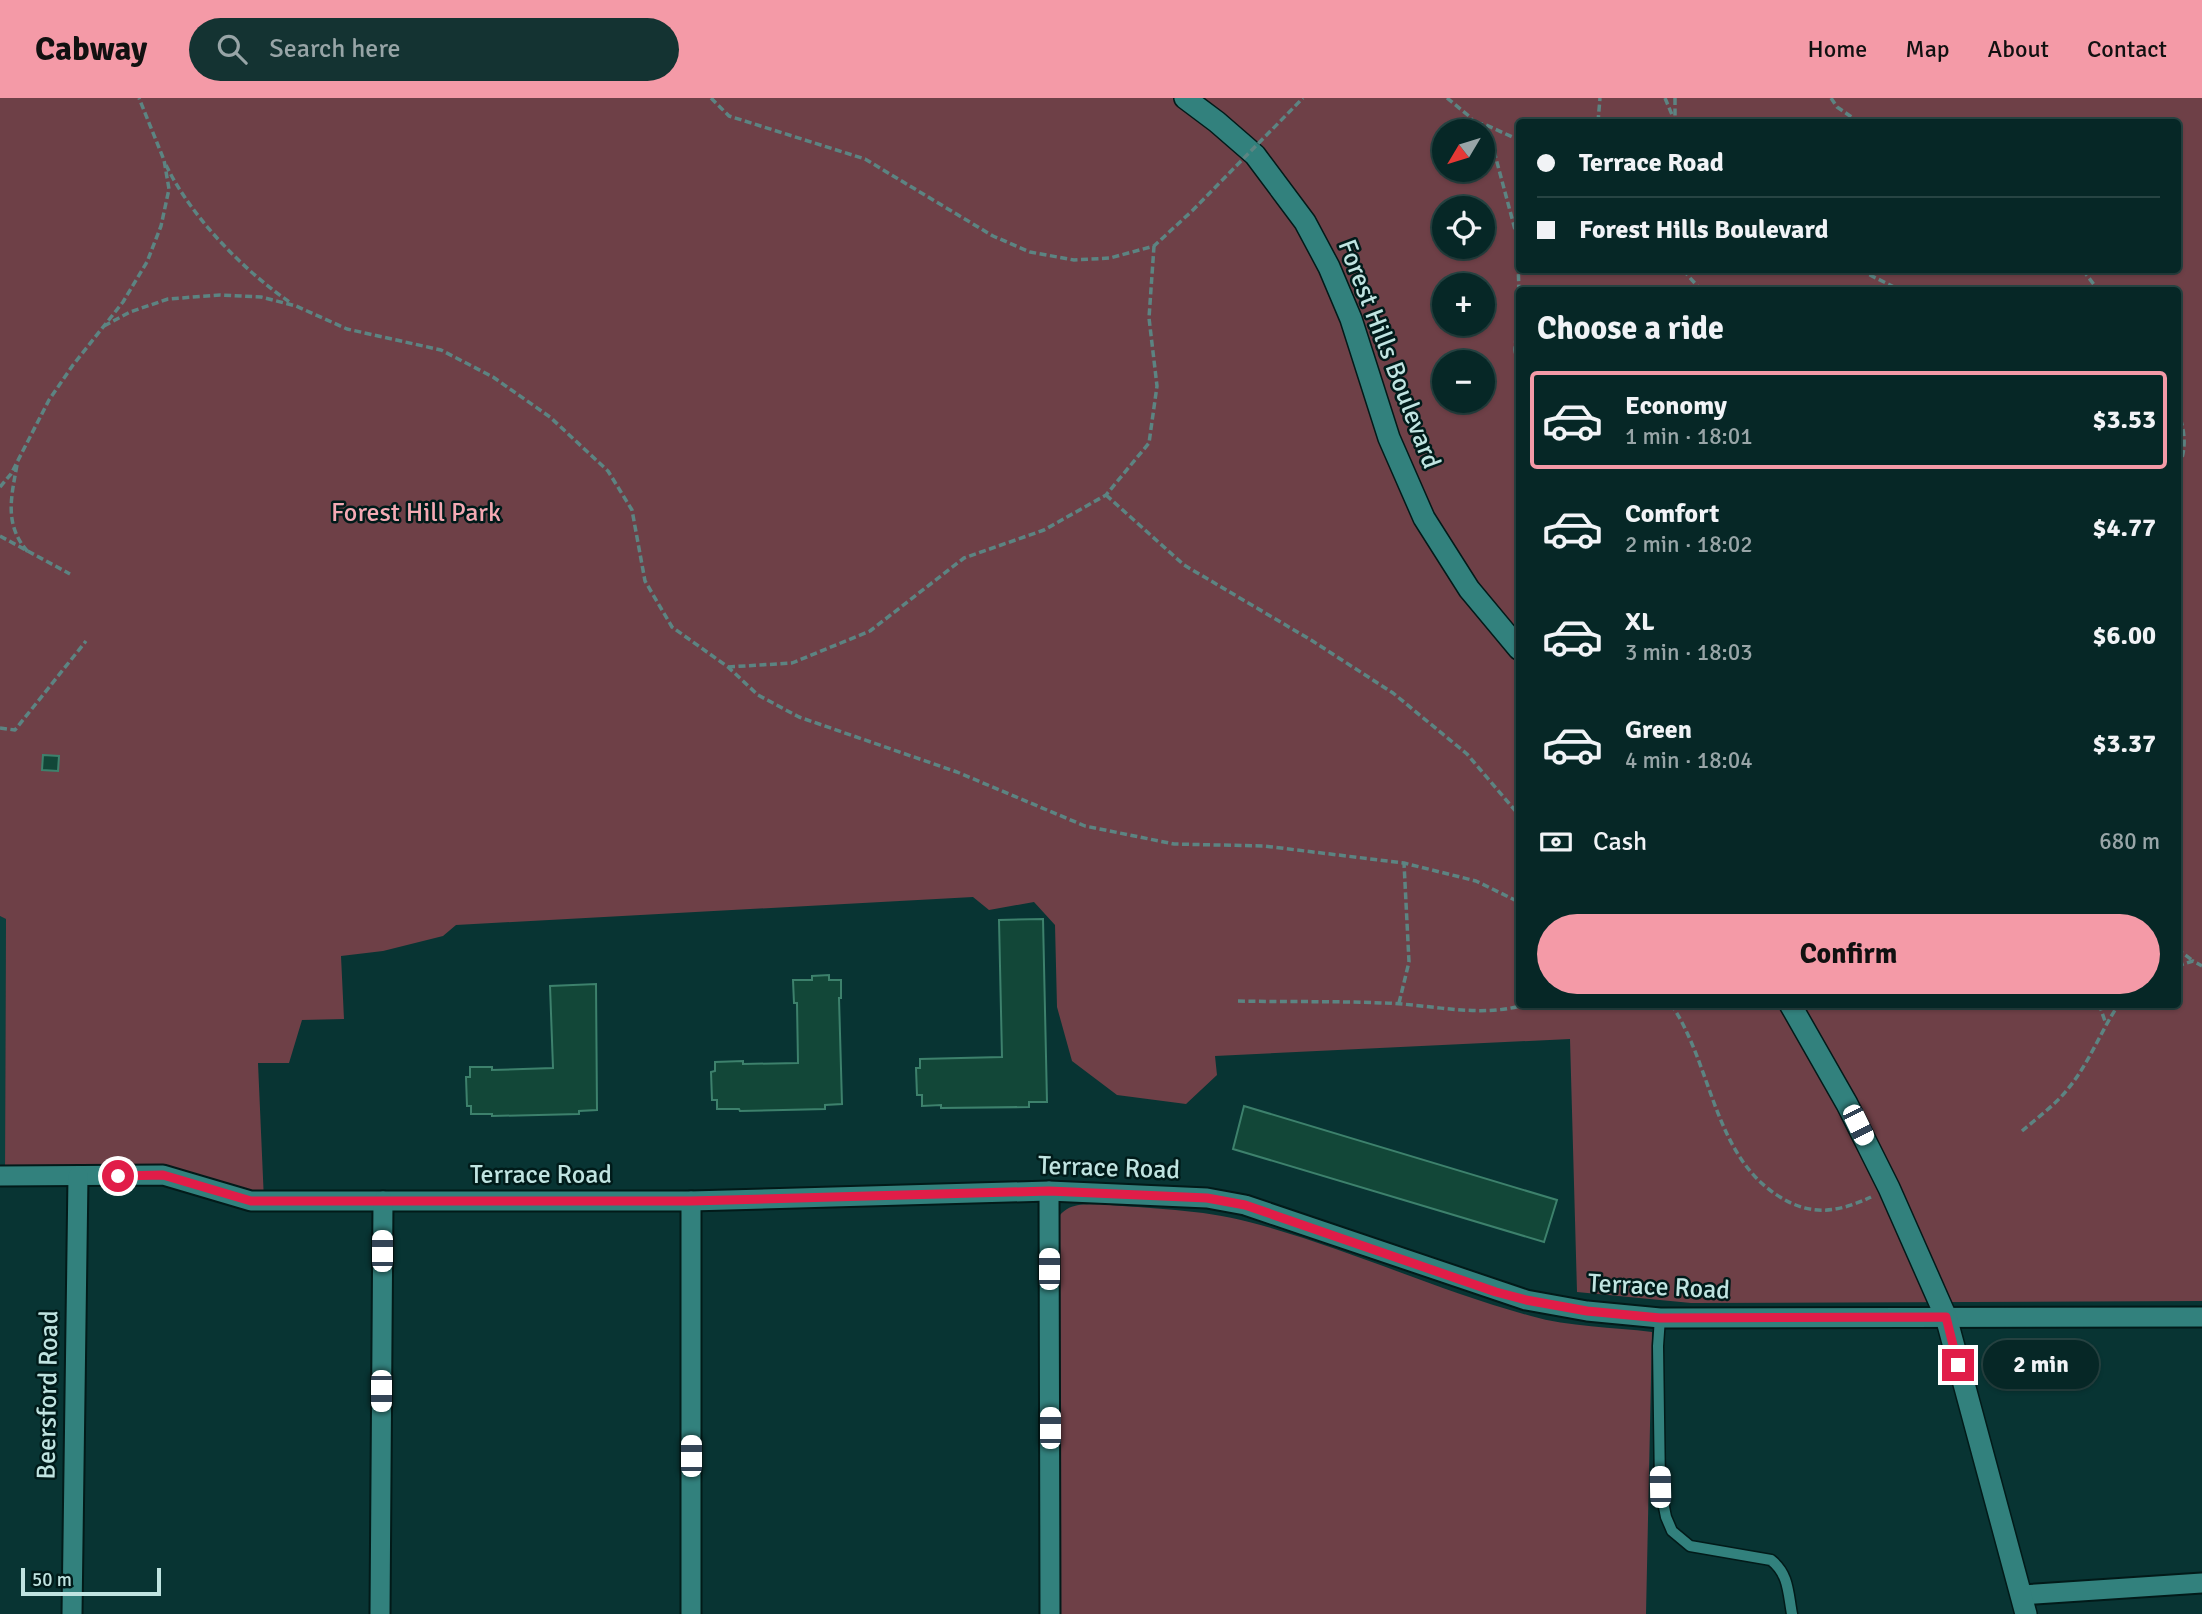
<!DOCTYPE html>
<meta charset="utf-8">
<style>
body{margin:0;font-family:Signika,sans-serif;background:#143332;color:#f1f3f6;height:100vh;display:flex;flex-direction:column;font-size:26px;white-space:nowrap}
*{box-sizing:border-box;margin:0}
p{font-size:23px;color:#98a5a7}
.icon{flex:none;width:38px;height:38px;fill:none;stroke:currentColor;stroke-width:2;stroke-linecap:round;stroke-linejoin:round}
.map{position:relative;flex:1;overflow:hidden}
.drawer{position:absolute;left:1516px;top:189px;width:665px;height:721px;display:flex;flex-direction:column;background:#062726;border-radius:7px;box-shadow:0 2px 5px #0004,0 0 0 2px #274443}
.drawer>*{flex:none}
.top-card{position:absolute;left:1516px;top:21px;width:665px;height:154px;border-radius:7px;box-shadow:0 2px 5px #0004,0 0 0 2px #274443;display:grid;align-content:center;height:154px;padding:0 21px;background:#062726}
.needle{width:46px;rotate:232deg}
.buttons{position:absolute;left:1432px;top:21px;display:grid;gap:14px}
.buttons a{display:grid;place-items:center;width:63px;height:63px;border-radius:50%;background:#062726;box-shadow:0 2px 5px #0004,0 0 0 2px #274443;font-size:35px}
.scale{position:absolute;left:21px;bottom:18px;width:140px;box-sizing:border-box;padding-left:7px;border:4px solid #c0e4e1;border-top:0;font-size:19px;line-height:24px;white-space:nowrap;color:#c0e4e1;-webkit-text-stroke:5px #001b1a;paint-order:stroke}
.end{position:absolute;width:32px;height:32px;margin:-16px;border:9px solid #e11d48;background:#fff;box-shadow:0 0 0 4px #fff}
.from{border-radius:50%}
.bubble{position:absolute;height:49px;border-radius:24px;background:#062726;box-shadow:0 2px 5px #0004,0 0 0 2px #274443;font-size:23px;font-weight:700;line-height:49px;text-align:center}
.car{position:absolute;width:21px;height:42px;margin:-21px -10px;border-radius:9px;box-shadow:0 0 5px 2px #0007;background:linear-gradient(#fff 24%,#345 0 40%,#fff 0 76%,#345 0 86%,#fff 0)}
.top-card b{display:flex;align-items:center;gap:24px;height:66px;font-size:26px}
.top-card b+b{border-top:2px solid #274443}
.top-card i{width:18px;height:18px;background:#f1f3f6}
ul{padding:0;list-style:none}
li{display:flex;align-items:center;gap:21px;height:98px;margin:0 14px 10px;padding:0 7px;border:4px solid transparent;border-radius:7px}
li div{flex:1}
li b{display:block;font-size:26px}
li em{font-style:normal;font-weight:700}
li.selected{border-color:#f49aa7}
li>.icon{width:63px;height:63px;stroke-width:1.5}
h2{padding:0 21px;font-size:32px;line-height:84px}
.pay{display:flex;align-items:center;gap:18px;height:77px;padding:0 21px;font-size:26px}
.pay p{margin-inline-start:auto}
.action{display:flex;gap:14px;margin-top:auto;padding:14px 21px}
.action a{flex:1;height:80px;border-radius:42px;background:#f49aa7;color:#111;font-size:28px;font-weight:700;line-height:80px;text-align:center}
header{display:flex;align-items:center;gap:42px;box-sizing:border-box;height:98px;padding:0 35px;background:#f49aa7;color:#111}
header strong{font-size:33px}
nav{display:flex;gap:38px;margin-inline-start:auto;font-size:24px}
.search{width:490px;height:63px;background:#143332;display:flex;align-items:center;gap:18px;box-sizing:border-box;padding:0 24px;border-radius:38px;color:#98a5a7;font-size:26px}
.map>svg:first-child{display:block}
</style>
<header>
<strong>Cabway</strong>
<div class="search"><svg class="icon" aria-label="search" viewBox="0 0 24 24"><circle cx="10" cy="10" r="6"/><path d="M15 15l6 6"/></svg>Search here</div>
<nav><a>Home</a><a>Map</a><a>About</a><a>Contact</a></nav>
</header>
<div class="map">
<svg width="2202" height="1516" viewBox="0 0 2202 1516">
<rect width="100%" height="100%" fill="#083433"/>
<path fill="#0c403e" d="M 0,818 L 6,821 L 5,1078 L 0,1078 Z"/>
<g fill="#6e4047" fill-rule="evenodd">
<path d="M 0,0 L 2202,0 L 2202,1203 L 1691,1205 L 1577,1194 L 1570,941 L 1215,958 L 1217,977 L 1186,1006 L 1117,997 L 1072,963 L 1057,909 L 1055,827 L 1034,804 L 989,812 L 973,799 L 456,827 L 443,838 L 383,853 L 341,858 L 344,921 L 302,922 L 289,965 L 258,965 L 264,1103 L 163,1077 L 5,1078 L 6,821 L 0,818 ZM 1519,24 L 2177,24 L 2177,172 L 1519,172 ZM 1444,33 L 1482,33 L 1482,72 L 1444,72 ZM 1444,110 L 1482,110 L 1482,149 L 1444,149 ZM 1444,187 L 1482,187 L 1482,226 L 1444,226 ZM 1519,192 L 2177,192 L 2177,906 L 1519,906 ZM 1444,264 L 1482,264 L 1482,303 L 1444,303 Z"/>
<path d="M 1101,1106 C 1150,1111 1201,1111 1249,1124 C 1345,1149 1435,1192 1531,1218 C 1569,1229 1613,1229 1652,1234 L 1646,1516 L 1057,1516 L 1055,1124 C 1067,1104 1080,1107 1101,1106 Z"/>
</g>
<g fill="#124738" stroke="#3d816c" stroke-width="2">
<path d="M 43,657 L 59,658 L 58,673 L 42,672 Z"/>
<path d="M 1043,821 L 1047,1004 L 1029,1004 L 1029,1009 L 941,1010 L 941,1007 L 922,1008 L 922,997 L 917,997 L 916,970 L 920,970 L 920,961 L 1002,959 L 999,822 Z"/>
<path d="M 829,877 L 829,882 L 841,882 L 841,900 L 839,900 L 842,1006 L 825,1007 L 825,1011 L 740,1013 L 739,1011 L 717,1011 L 717,1002 L 712,1002 L 711,974 L 715,973 L 715,964 L 743,963 L 743,966 L 798,965 L 797,905 L 794,905 L 793,882 L 812,882 L 812,878 Z"/>
<path d="M 596,886 L 597,1012 L 579,1013 L 579,1016 L 492,1018 L 492,1016 L 471,1016 L 471,1008 L 467,1008 L 466,979 L 470,979 L 470,969 L 492,969 L 492,972 L 553,970 L 550,888 Z"/>
<path d="M 1244,1008 L 1557,1102 L 1544,1144 L 1233,1051 Z"/>
</g>
<g fill="none" stroke-linecap="round" stroke-linejoin="round">
<g stroke="#021a19" stroke-width="13">
<path id="lane" d="M 1660,1220 L 1658,1248 L 1660,1389 L 1666,1419 L 1672,1433 L 1690,1448 L 1771,1462 C 1789,1476 1788,1495 1792,1516"/>
</g>
<g stroke="#021a19" stroke-width="23">
<g id="street">
<path d="M 0,1078 L 163,1077 L 251,1103 L 691,1103 L 1049,1093 L 1207,1100 L 1245,1107 L 1526,1202 L 1587,1213 L 1660,1220 L 2202,1219"/>
<path d="M 1049,1093 L 1050,1516"/>
<path d="M 691,1103 L 691,1516"/>
<path d="M 2022,1497 L 2202,1485"/>
<path d="M 72,1516 L 78,1078"/>
<path d="M 380,1516 L 383,1103"/>
</g>
</g>
<g stroke="#021a19" stroke-width="24">
<g id="secondary">
<path d="M 1185,0 L 1217,24 L 1255,57 L 1305,124 L 1329,169 L 1351,221 L 1389,340 L 1424,420 L 1469,491 L 1519,551"/>
<path d="M 1790,906 L 1847,1006 L 1889,1090 L 1946,1219 L 2026,1516"/>
</g>
</g>
<g stroke="#5c8482" stroke-width="3.5" stroke-dasharray="7 3.5" stroke-linecap="butt">
<path d="M 711,0 L 729,18 L 865,61 L 993,138 L 1030,154 L 1074,162 L 1110,160 L 1154,148 L 1192,113"/>
<path d="M 1447,0 L 1469,18 L 1481,33"/>
<path d="M 1665,0 L 1675,24"/>
<path d="M 1675,0 L 1675,22"/>
<path d="M 1831,0 L 1837,9 L 1859,24"/>
<path d="M 1598,24 L 1600,0"/>
<path d="M 1476,25 L 1484,26 L 1519,42"/>
<path d="M 1482,36 L 1494,53 L 1517,139 L 1519,192"/>
<path d="M 166,67 C 191,119 244,173 291,205"/>
<path d="M 1683,172 L 1701,192"/>
<path d="M 1860,172 L 1900,192"/>
<path d="M 2083,172 L 2098,192"/>
<path d="M 1519,196 L 1515,252 L 1519,280"/>
<path d="M 104,228 L 130,214 L 168,201 L 220,197 L 261,199 L 296,208 L 347,231 L 441,252 L 493,279 L 550,319 L 608,373 L 632,412 L 645,483 L 672,529 L 728,569 L 758,597 L 799,619 L 957,674 L 1085,728 L 1174,746 L 1264,748 L 1404,765 L 1476,783 L 1519,804"/>
<path d="M 2177,311 C 2186,334 2187,352 2177,374"/>
<path d="M 17,367 C 11,400 4,427 28,454"/>
<path d="M 0,389 L 11,376 L 49,302 L 73,267 L 123,204 L 147,164 L 161,128 L 169,91 L 164,62 L 139,0"/>
<path d="M 1106,397 L 1184,467 L 1311,542 L 1393,595 L 1467,656 L 1519,717"/>
<path d="M 0,438 L 70,476"/>
<path d="M 728,569 L 792,565 L 870,533 L 964,460 L 1044,432 L 1106,397 L 1149,345 L 1157,288 L 1149,220 L 1154,148"/>
<path d="M 0,630 L 15,632 L 86,543"/>
<path d="M 2177,851 L 2192,862"/>
<path d="M 2177,868 L 2193,863 L 2202,868"/>
<path d="M 1238,903 C 1286,904 1335,903 1383,905 C 1430,906 1481,921 1527,906"/>
<path d="M 1399,905 L 1409,864 L 1404,765"/>
<path d="M 1671,906 C 1713,968 1713,1058 1780,1099 C 1812,1119 1839,1114 1871,1099"/>
<path d="M 2099,906 L 2106,926"/>
<path d="M 2022,1033 C 2037,1020 2055,1007 2067,992 C 2089,966 2100,934 2119,906"/>
</g>
<use href="#lane" stroke="#32817d" stroke-width="10"/>
<use href="#street" stroke="#32817d" stroke-width="19"/>
<use href="#secondary" stroke="#32817d" stroke-width="21"/>
<path stroke="#5c8482" stroke-width="3.5" stroke-dasharray="7 3.5" stroke-linecap="butt" d="M 1192,113 L 1303,0"/>
</g>
<g fill="none" stroke-linecap="round" stroke-linejoin="round">
<path stroke="#e11d48" stroke-width="9" d="M 118,1078 L 163,1077 L 251,1103 L 691,1103 L 1049,1093 L 1207,1100 L 1245,1107 L 1496,1194 L 1526,1202 L 1587,1213 L 1660,1220 L 1946,1219 L 1958,1267"/>
</g>
<g text-anchor="middle" dominant-baseline="central" stroke-width="5" stroke-linejoin="round" paint-order="stroke">
<g font-size="26" fill="#c0e4e1" stroke="#001b1a">
<text transform="translate(1389 256) rotate(69)">Forest Hills Boulevard</text>
<text transform="translate(1109 1070) rotate(2)">Terrace Road</text>
<text x="541" y="1077">Terrace Road</text>
<text transform="translate(1659 1189) rotate(3)">Terrace Road</text>
<text transform="translate(48 1297) rotate(-89)">Beersford Road</text>
</g>
<g font-size="26" fill="#f5aab4" stroke="#001b1a">
<text x="416" y="415">Forest Hill Park</text>
</g>
</g>
</svg>
<div class="buttons">
<a><svg class="needle" viewBox="-14 -14 28 28"><path d="M0-13l5 13h-10z" fill="#e53935"/><path d="M0 13l5-13h-10z" fill="#98a5a7"/></svg></a>
<a><svg class="icon" aria-label="locate" viewBox="0 0 24 24"><circle cx="12" cy="12" r="6"/><path d="M12 2v4M12 18v4M2 12h4M18 12h4"/></svg></a>
<a>+</a>
<a>−</a>
</div>
<div class="scale">50 m</div>
<i class="end from" style="left:118px;top:1078px"></i>
<i class="end" style="left:1958px;top:1267px"></i>
<div class="bubble" style="left:1983px;top:1242px;width:116px">2 min</div>
<i class="car" style="left:1858px;top:1027px;rotate:154deg"></i>
<i class="car" style="left:382px;top:1153px;rotate:0deg"></i>
<i class="car" style="left:1049px;top:1171px;rotate:0deg"></i>
<i class="car" style="left:381px;top:1293px;rotate:180deg"></i>
<i class="car" style="left:1050px;top:1330px;rotate:0deg"></i>
<i class="car" style="left:691px;top:1358px;rotate:0deg"></i>
<i class="car" style="left:1660px;top:1389px;rotate:359deg"></i>
<div class="top-card">
<b><i class="from"></i>Terrace Road</b>
<b><i></i>Forest Hills Boulevard</b>
</div>
<section class="drawer">
<h2>Choose a ride</h2>
<ul>
<li class="selected"><svg class="icon" aria-label="car" viewBox="0 0 24 24"><path d="M5 17H2v-5l4-1 3-4h7l3 4 3 1v5h-3M9 17h6M6 11h13"/><circle cx="7" cy="17" r="2"/><circle cx="17" cy="17" r="2"/></svg><div><b>Economy</b><p>1 min · 18:01</p></div><em>$3.53</em></li>
<li><svg class="icon" aria-label="car" viewBox="0 0 24 24"><path d="M5 17H2v-5l4-1 3-4h7l3 4 3 1v5h-3M9 17h6M6 11h13"/><circle cx="7" cy="17" r="2"/><circle cx="17" cy="17" r="2"/></svg><div><b>Comfort</b><p>2 min · 18:02</p></div><em>$4.77</em></li>
<li><svg class="icon" aria-label="car" viewBox="0 0 24 24"><path d="M5 17H2v-5l4-1 3-4h7l3 4 3 1v5h-3M9 17h6M6 11h13"/><circle cx="7" cy="17" r="2"/><circle cx="17" cy="17" r="2"/></svg><div><b>XL</b><p>3 min · 18:03</p></div><em>$6.00</em></li>
<li><svg class="icon" aria-label="car" viewBox="0 0 24 24"><path d="M5 17H2v-5l4-1 3-4h7l3 4 3 1v5h-3M9 17h6M6 11h13"/><circle cx="7" cy="17" r="2"/><circle cx="17" cy="17" r="2"/></svg><div><b>Green</b><p>4 min · 18:04</p></div><em>$3.37</em></li>
</ul>
<div class="pay"><svg class="icon" aria-label="cash" viewBox="0 0 24 24"><path d="M3 7h18v10H3z"/><circle cx="12" cy="12" r="2"/></svg>Cash<p>680 m</p></div>
<div class="action"><a>Confirm</a></div>
</section>
</div>
